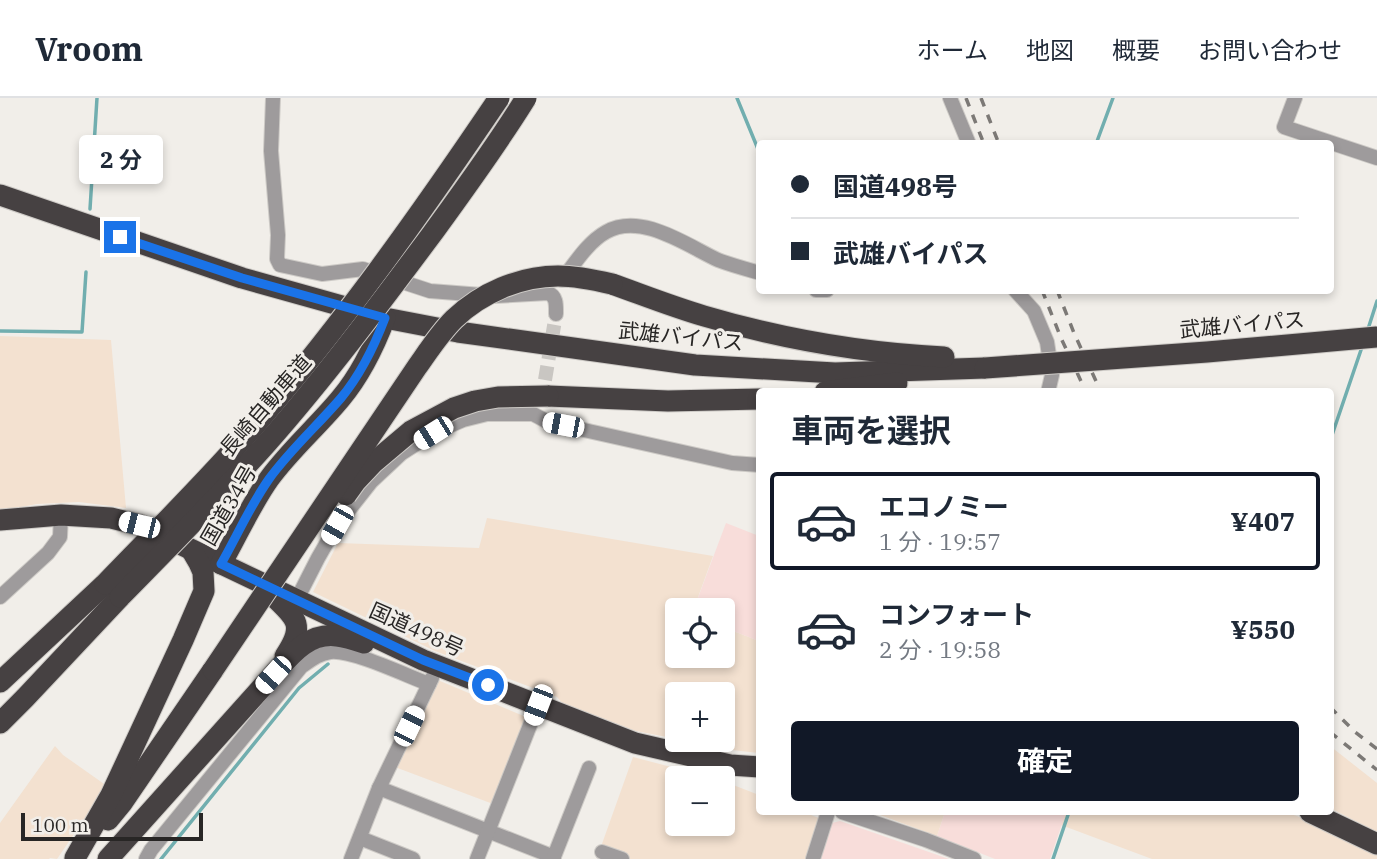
<!DOCTYPE html>
<html lang="ja">
<meta charset="utf-8">
<style>
body{margin:0;font-family:"IBM Plex Serif","Noto Sans JP",serif;background:#f6f6f7;color:#1f2937;height:100vh;display:flex;flex-direction:column;font-size:26px;white-space:nowrap}
*{box-sizing:border-box;margin:0}
p{font-size:23px;color:#747a83}
.icon{flex:none;width:38px;height:38px;fill:none;stroke:currentColor;stroke-width:2;stroke-linecap:round;stroke-linejoin:round}
.map{position:relative;flex:1;overflow:hidden}
.panel{position:absolute;left:756px;top:290px;width:578px;height:427px;display:flex;flex-direction:column;background:#fff;border-radius:7px;box-shadow:0 4px 10px #0003}
.panel>*{flex:none}
.banner{position:absolute;left:756px;top:42px;width:578px;height:154px;border-radius:7px;box-shadow:0 4px 10px #0003;display:grid;align-content:center;height:154px;padding:0 35px;background:#fff}
.fabs{position:absolute;left:665px;top:500px;display:grid;gap:14px}
.fabs a{display:grid;place-items:center;width:70px;height:70px;border-radius:7px;background:#fff;box-shadow:0 4px 10px #0003;font-size:35px}
.scale{position:absolute;left:21px;bottom:18px;width:182px;box-sizing:border-box;padding-left:7px;border:4px solid #282625;border-top:0;font-size:19px;line-height:24px;white-space:nowrap;color:#282625;-webkit-text-stroke:5px #f1eee9;paint-order:stroke}
.end{position:absolute;width:32px;height:32px;margin:-16px;border:9px solid #1a73e8;background:#fff;box-shadow:0 0 0 4px #fff}
.from{border-radius:50%}
.bubble{position:absolute;height:49px;border-radius:7px;background:#fff;box-shadow:0 4px 10px #0003;font-size:23px;font-weight:700;line-height:49px;text-align:center}
.car{position:absolute;width:21px;height:42px;margin:-21px -10px;border-radius:9px;box-shadow:0 0 5px 2px #0007;background:linear-gradient(#fff 24%,#345 0 40%,#fff 0 76%,#345 0 86%,#fff 0)}
.banner b{display:flex;align-items:center;gap:24px;height:66px;font-size:26px}
.banner b+b{border-top:2px solid #e0e1e3}
.banner i{width:18px;height:18px;background:#1f2937}
ul{padding:0;list-style:none}
li{display:flex;align-items:center;gap:21px;height:98px;margin:0 14px 10px;padding:0 21px;border:4px solid transparent;border-radius:7px}
li div{flex:1}
li b{display:block;font-size:26px}
li em{font-style:normal;font-weight:700}
li.current{border-color:#111827}
li>.icon{width:63px;height:63px;stroke-width:1.5}
h2{padding:0 35px;font-size:32px;line-height:84px}
.button{display:flex;gap:14px;margin-top:auto;padding:14px 35px}
.button a{flex:1;height:80px;border-radius:7px;background:#111827;color:#fff;font-size:28px;font-weight:700;line-height:80px;text-align:center}
header{display:flex;align-items:center;gap:42px;box-sizing:border-box;height:98px;padding:0 35px;background:#fff;border-bottom:2px solid #e0e1e3}
header strong{font-size:33px}
nav{display:flex;gap:38px;margin-inline-start:auto;font-size:24px}
.map>svg:first-child{display:block}
</style>
<header>
<strong>Vroom</strong>
<nav><a>ホーム</a><a>地図</a><a>概要</a><a>お問い合わせ</a></nav>
</header>
<div class="map">
<svg width="1377" height="761" viewBox="0 0 1377 761">
<rect width="100%" height="100%" fill="#f1eee9"/>
<g fill="#f3e1d0">
<path d="M 0,238 L 111,242 L 126,410 L 79,404 L 37,406 L 0,413 Z"/>
<path d="M 487,420 L 713,458 L 693,513 L 677,513 L 677,558 L 723,558 L 723,529 L 759,543 L 759,655 L 732,652 L 683,642 L 723,642 L 723,597 L 677,597 L 677,641 L 636,633 L 564,607 L 557,599 L 435,553 L 313,494 L 338,445 L 479,450 Z"/>
<path d="M 428,578 L 526,619 L 493,706 L 387,666 Z"/>
<path d="M 55,648 L 63,657 L 107,688 L 57,761 L 50,760 L 49,761 L 0,761 L 0,725 Z"/>
<path d="M 1330,648 L 1377,685 L 1377,734 L 1330,710 Z"/>
<path d="M 633,659 L 717,681 L 677,681 L 677,726 L 723,726 L 723,683 L 759,697 L 760,714 L 803,714 L 832,725 L 820,761 L 610,761 L 598,757 Z"/>
<path d="M 872,714 L 945,714 L 937,738 Z"/>
<path d="M 1066,714 L 1284,714 L 1297,718 L 1377,757 L 1377,761 L 1152,761 L 1061,727 Z"/>
</g>
<g fill="#f8ddda">
<path d="M 726,425 L 759,438 L 759,543 L 723,529 L 723,513 L 693,513 Z"/>
<path d="M 945,714 L 1066,714 L 1050,761 L 995,761 L 937,738 Z"/>
<path d="M 840,723 L 949,761 L 820,761 L 832,725 Z"/>
</g>
<g fill="none" stroke-linecap="round" stroke-linejoin="round">
<g stroke="#71aeaf" stroke-width="3.5">
<path d="M 737,0 L 760,56"/>
<path d="M 1096,46 L 1113,0"/>
<path d="M 90,111 L 97,0"/>
<path d="M 1368,231 L 1377,203"/>
<path d="M 0,233 L 82,234 L 86,174"/>
<path d="M 1330,343 L 1362,249"/>
<path d="M 161,761 L 299,590 L 328,566"/>
<path d="M 1053,761 L 1069,714"/>
</g>
<path stroke="#c9c6c2" stroke-width="14" stroke-dasharray="14 7" stroke-linecap="butt" d="M 545,282 L 556,216"/>
<g stroke="#cdcac6" stroke-width="16">
<g id="street">
<path d="M 273,0 L 271,53 L 278,137 L 277,161 L 280,167 L 322,176 L 363,171 L 430,193 L 495,198 L 548,195 C 557,198 556,208 556,216"/>
<path d="M 950,0 L 969,46"/>
<path d="M 1295,0 L 1284,29 L 1377,60"/>
<path d="M 562,182 C 575,165 588,144 606,134 C 641,114 686,147 718,162 C 731,167 746,171 760,175"/>
<path d="M 816,192 L 827,192"/>
<path d="M 1015,192 L 1034,213 L 1047,244 L 1052,277 L 1048,294"/>
<path d="M 0,499 L 48,455 L 60,439 L 61,417"/>
<path d="M 296,503 L 318,460 L 337,427 L 371,384 L 402,355 L 433,335 L 463,322 L 487,316 L 533,316 L 548,324 L 732,365 L 760,367"/>
<path d="M 379,690 L 554,759"/>
<path d="M 842,714 L 926,742 L 974,761"/>
<path d="M 360,740 L 413,761"/>
<path d="M 602,754 L 622,761"/>
<path d="M 146,761 L 151,752 L 301,569 C 311,562 318,556 330,554 C 351,551 407,578 429,586"/>
<path d="M 351,761 L 379,690 L 432,580"/>
<path d="M 477,761 L 538,607"/>
<path d="M 553,761 L 589,670"/>
<path d="M 813,761 L 828,714"/>
</g>
</g>
<g stroke="#cdcac6" stroke-width="23">
<g id="highway">
<path d="M 0,97 L 242,180 L 385,220 L 458,234 L 695,267 L 835,275 L 985,270"/>
<path d="M 612,186 C 643,197 673,209 704,218 C 782,241 863,255 944,259"/>
<path d="M 825,294 L 897,285"/>
<path d="M 548,298 L 668,303 L 760,301"/>
<path d="M 0,422 L 61,417 L 111,420 L 140,427 L 423,562 L 635,645 L 730,667 L 760,669"/>
<path d="M 221,466 C 237,438 250,408 269,381 C 290,352 318,328 341,300 C 361,276 374,249 385,220"/>
<path d="M 273,498 C 298,521 305,528 285,558"/>
<path d="M 0,584 L 105,486"/>
<path d="M 0,625 L 25,600 L 120,499"/>
<path d="M 1310,714 L 1377,746"/>
<path d="M 108,722 L 122,705 L 213,572"/>
<path d="M 75,760 L 111,697 L 183,542 L 204,493 L 203,474 L 199,465 L 192,453"/>
<path d="M 108,761 L 273,577 C 290,558 308,534 337,538 C 346,539 355,542 364,545"/>
</g>
</g>
<use href="#street" stroke="#9e9b9c" stroke-width="14"/>
<use href="#highway" stroke="#464142" stroke-width="21"/>
<g stroke="#7c7976" stroke-width="3.5" stroke-dasharray="9 9" stroke-linecap="butt">
<path d="M 966,0 L 984,46"/>
<path d="M 981,0 L 999,46"/>
<path d="M 1042,192 L 1061,240 L 1086,294"/>
<path d="M 1057,192 L 1074,235 L 1101,294"/>
<path d="M 1330,609 L 1355,634 L 1377,651"/>
<path d="M 1330,634 L 1377,672"/>
</g>
<g stroke="#cdcac6" stroke-width="23" stroke-linecap="butt">
<g id="highway-bridge">
<path d="M 985,270 L 1207,254 L 1377,239"/>
<path d="M 346,397 L 356,383 L 373,365 L 411,333 L 454,310 L 475,303 L 498,299 L 548,298"/>
<path d="M 105,486 C 154,435 205,385 251,332 C 342,227 422,114 499,0"/>
<path d="M 120,499 C 170,448 220,398 267,345 C 326,278 379,207 432,136 C 464,92 497,47 526,0"/>
<path d="M 213,572 L 417,269 C 429,252 440,235 454,221 C 481,195 520,178 558,178 C 577,178 595,182 612,186"/>
</g>
</g>
<use href="#highway-bridge" stroke="#464142" stroke-width="21"/>
</g>
<g fill="none" stroke-linecap="round" stroke-linejoin="round">
<path stroke="#1a73e8" stroke-width="9" d="M 120,139 L 242,180 L 385,220 C 374,249 361,276 341,300 C 317,328 290,352 269,381 C 250,408 237,438 221,466 L 423,562 L 488,587"/>
</g>
<g text-anchor="middle" dominant-baseline="central" stroke-width="6" stroke-linejoin="round" paint-order="stroke">
<g font-size="21" fill="#282625" stroke="#f1eee9">
<text transform="translate(1242 226) rotate(-5)">武雄バイパス</text>
<text transform="translate(681 238) rotate(6)">武雄バイパス</text>
<text transform="translate(265 307) rotate(-49)">長崎自動車道</text>
<text transform="translate(228 407) rotate(-60)">国道34号</text>
<text transform="translate(417 531) rotate(24)">国道498号</text>
</g>
</g>
</svg>
<div class="fabs">
<a><svg class="icon" aria-label="locate" viewBox="0 0 24 24"><circle cx="12" cy="12" r="6"/><path d="M12 2v4M12 18v4M2 12h4M18 12h4"/></svg></a>
<a>+</a>
<a>−</a>
</div>
<div class="scale">100 m</div>
<i class="end from" style="left:488px;top:587px"></i>
<i class="end" style="left:120px;top:139px"></i>
<div class="bubble" style="left:79px;top:37px;width:84px">2 分</div>
<i class="car" style="left:563px;top:327px;rotate:281deg"></i>
<i class="car" style="left:433px;top:335px;rotate:238deg"></i>
<i class="car" style="left:139px;top:427px;rotate:284deg"></i>
<i class="car" style="left:337px;top:427px;rotate:210deg"></i>
<i class="car" style="left:273px;top:577px;rotate:222deg"></i>
<i class="car" style="left:538px;top:607px;rotate:201deg"></i>
<i class="car" style="left:409px;top:628px;rotate:26deg"></i>
<div class="banner">
<b><i class="from"></i>国道498号</b>
<b><i></i>武雄バイパス</b>
</div>
<section class="panel">
<h2>車両を選択</h2>
<ul>
<li class="current"><svg class="icon" aria-label="car" viewBox="0 0 24 24"><path d="M5 17H2v-5l4-1 3-4h7l3 4 3 1v5h-3M9 17h6M6 11h13"/><circle cx="7" cy="17" r="2"/><circle cx="17" cy="17" r="2"/></svg><div><b>エコノミー</b><p>1 分 · 19:57</p></div><em>¥407</em></li>
<li><svg class="icon" aria-label="car" viewBox="0 0 24 24"><path d="M5 17H2v-5l4-1 3-4h7l3 4 3 1v5h-3M9 17h6M6 11h13"/><circle cx="7" cy="17" r="2"/><circle cx="17" cy="17" r="2"/></svg><div><b>コンフォート</b><p>2 分 · 19:58</p></div><em>¥550</em></li>
</ul>
<div class="button"><a>確定</a></div>
</section>
</div>
